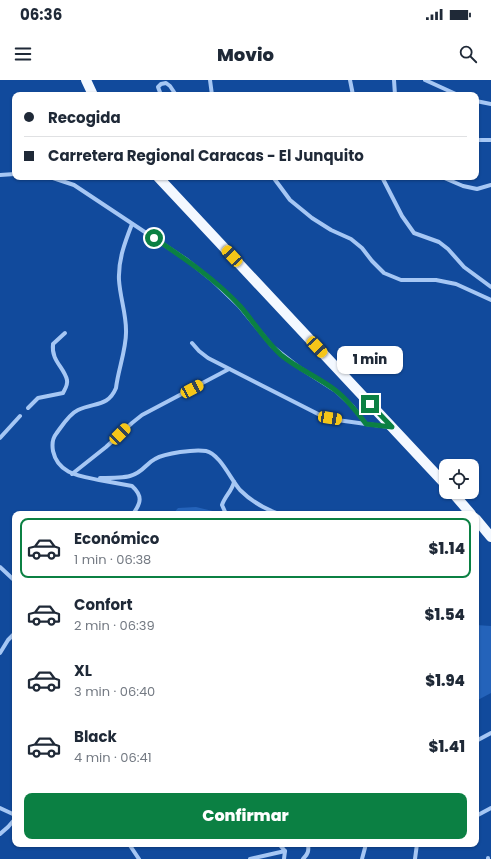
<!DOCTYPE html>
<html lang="es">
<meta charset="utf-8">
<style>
body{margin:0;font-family:Poppins,sans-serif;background:#f2f2f3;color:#1f2937;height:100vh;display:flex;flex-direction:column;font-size:15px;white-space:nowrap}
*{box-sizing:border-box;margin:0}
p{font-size:13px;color:#747a83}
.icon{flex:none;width:22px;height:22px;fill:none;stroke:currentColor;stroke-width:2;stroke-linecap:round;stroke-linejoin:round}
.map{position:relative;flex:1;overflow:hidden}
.panel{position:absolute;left:12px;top:431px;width:467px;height:336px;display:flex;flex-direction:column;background:#fff;border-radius:8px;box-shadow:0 1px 3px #0004}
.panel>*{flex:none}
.guide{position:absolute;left:12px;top:12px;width:467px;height:88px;border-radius:8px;box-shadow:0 1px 3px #0004;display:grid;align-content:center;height:88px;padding:0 12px;background:#fff}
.controls{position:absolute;left:439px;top:379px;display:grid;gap:8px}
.controls a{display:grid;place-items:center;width:40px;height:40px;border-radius:8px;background:#fff;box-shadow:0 1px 3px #0004;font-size:20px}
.end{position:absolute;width:18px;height:18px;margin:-9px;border:5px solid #0b8043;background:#fff;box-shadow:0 0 0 2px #fff}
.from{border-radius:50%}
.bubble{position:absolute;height:28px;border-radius:8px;background:#fff;box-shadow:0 1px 3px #0004;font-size:13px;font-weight:800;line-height:28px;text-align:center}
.car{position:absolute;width:12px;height:24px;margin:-12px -6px;border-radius:5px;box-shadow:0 0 3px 1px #0007;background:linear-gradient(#f5c518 24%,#345 0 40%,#f5c518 0 76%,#345 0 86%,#f5c518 0)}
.guide b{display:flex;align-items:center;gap:14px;height:38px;font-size:15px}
.guide b+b{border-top:1px solid #e0e1e3}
.guide i{width:10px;height:10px;background:#1f2937}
ul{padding:7px 0 0;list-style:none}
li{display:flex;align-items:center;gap:12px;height:60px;margin:0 8px 6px;padding:0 4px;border:2px solid transparent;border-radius:8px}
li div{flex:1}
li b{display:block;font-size:15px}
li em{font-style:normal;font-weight:800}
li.on{border-color:#0b8043}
li>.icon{width:36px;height:36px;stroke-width:1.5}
.action{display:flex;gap:8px;margin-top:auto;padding:8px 12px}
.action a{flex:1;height:46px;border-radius:8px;background:#0b8043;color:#fff;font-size:16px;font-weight:800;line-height:46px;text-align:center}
.status{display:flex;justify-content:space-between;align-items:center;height:28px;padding:0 20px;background:#fff;direction:ltr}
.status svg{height:11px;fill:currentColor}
header{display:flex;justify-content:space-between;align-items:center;height:52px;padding:0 12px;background:#fff;font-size:18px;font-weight:800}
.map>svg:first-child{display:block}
</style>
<div class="status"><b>06:36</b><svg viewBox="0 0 49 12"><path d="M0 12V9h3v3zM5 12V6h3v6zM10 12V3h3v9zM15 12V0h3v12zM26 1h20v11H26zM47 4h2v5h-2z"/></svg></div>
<header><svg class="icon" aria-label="menu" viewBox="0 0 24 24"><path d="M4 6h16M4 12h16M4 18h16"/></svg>Movio<svg class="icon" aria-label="search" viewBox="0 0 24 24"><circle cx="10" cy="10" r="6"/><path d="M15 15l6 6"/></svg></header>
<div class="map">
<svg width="491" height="779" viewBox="0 0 491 779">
<rect width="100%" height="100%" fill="#114a9c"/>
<g fill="#2463ba">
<path d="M 196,427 L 225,434 L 173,434 L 178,428 Z"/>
<path d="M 476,545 L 491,546 L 491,613 L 476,621 Z"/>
</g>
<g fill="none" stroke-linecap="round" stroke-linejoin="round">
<g stroke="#a6c7f4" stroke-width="4">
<path d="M 210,0 L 212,15"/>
<path d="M 350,0 L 353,15"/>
<path d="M 394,0 L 395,15"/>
<path d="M 425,0 L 458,15"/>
<path d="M 161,15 L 158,7 L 161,4 L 166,3 L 170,6 L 176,15"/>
<path d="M 476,21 L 491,24"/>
<path d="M 476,60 L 491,60"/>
<path d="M 0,95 L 15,94"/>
<path d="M 50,97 L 74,105 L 187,180 L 213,201 L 239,226 L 272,266 L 300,288 L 336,311 L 353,327 L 366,344 L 390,347"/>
<path d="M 273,97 L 290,120 L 312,138 L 331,150 L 351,159 L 362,168 L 372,181 L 384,193 L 401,200 L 436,200 L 456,204 L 491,220"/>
<path d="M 382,97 L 402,136 L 414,153 L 439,162 L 448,169 L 464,187 L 491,207"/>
<path d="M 442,97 L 463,106 L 477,109 L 491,105"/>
<path d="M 132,144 C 125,162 118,180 119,200 C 120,217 126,233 126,250 C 127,267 118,290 116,308 C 108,327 95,322 78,330 C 69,334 62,346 56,354 C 52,359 52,365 53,371 C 58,394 80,396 99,400 C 110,402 121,404 132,406 C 143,416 141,423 133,434"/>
<path d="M 192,263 L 199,271 L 208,278 L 320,335 L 330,339 L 366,344"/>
<path d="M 28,328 L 38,318 L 63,313 C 65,309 68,305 67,300 C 64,287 51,281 53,264 L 65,253"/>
<path d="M 0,358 L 20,336"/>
<path d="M 72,394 L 106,367 L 132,343 L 142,335 L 229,289"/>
<path d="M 100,398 C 108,398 123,398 130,396 C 144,392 145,384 155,379 C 165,373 195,369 206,371 C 220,374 231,400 240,410 C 251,421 265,429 279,434"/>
<path d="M 226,434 L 222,425 C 225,416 232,411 234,402"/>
<path d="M 0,487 L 15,501"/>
<path d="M 0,573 L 8,560 L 15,553"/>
<path d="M 476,661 L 491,653"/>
<path d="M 0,728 L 15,735"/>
<path d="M 476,736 L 491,728"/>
<path d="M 0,754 L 8,747 L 15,739"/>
<path d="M 129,764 L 139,779"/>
<path d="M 279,764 L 285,771 L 284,779"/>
<path d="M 250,779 L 285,771"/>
<path d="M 303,779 C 308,774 309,771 308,764"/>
<path d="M 362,779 L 366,764"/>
<path d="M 415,779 L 417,764"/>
<path d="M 488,779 L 488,778"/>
</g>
<g stroke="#f3f8ff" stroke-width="10">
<path d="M 86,0 L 93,15"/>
<path d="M 158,97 L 446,405"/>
<path d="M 452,412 L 471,434"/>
<path d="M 476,439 L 491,457"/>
</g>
</g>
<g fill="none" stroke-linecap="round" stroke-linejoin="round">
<path stroke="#0b8043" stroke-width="5" d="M 154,158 C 184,178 215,199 240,226 C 254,242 265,261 281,275 C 298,289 318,297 335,310 C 347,319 357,332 366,344 L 392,347 L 370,324"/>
</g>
</svg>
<div class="controls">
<a><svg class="icon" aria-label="locate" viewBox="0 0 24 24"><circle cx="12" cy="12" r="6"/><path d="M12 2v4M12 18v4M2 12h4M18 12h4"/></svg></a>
</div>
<i class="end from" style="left:154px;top:158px"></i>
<i class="end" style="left:370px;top:324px"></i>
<div class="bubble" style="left:337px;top:266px;width:66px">1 min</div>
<i class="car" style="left:232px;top:176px;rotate:317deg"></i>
<i class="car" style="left:317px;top:267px;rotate:137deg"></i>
<i class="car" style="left:192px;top:309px;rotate:62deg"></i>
<i class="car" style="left:330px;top:338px;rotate:99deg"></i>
<i class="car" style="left:120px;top:354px;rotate:45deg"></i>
<div class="guide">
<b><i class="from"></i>Recogida</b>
<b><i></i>Carretera Regional Caracas - El Junquito</b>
</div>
<section class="panel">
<ul>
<li class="on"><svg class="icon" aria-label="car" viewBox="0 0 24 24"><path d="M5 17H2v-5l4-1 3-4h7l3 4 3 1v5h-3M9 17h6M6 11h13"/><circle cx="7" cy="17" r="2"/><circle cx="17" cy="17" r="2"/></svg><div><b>Económico</b><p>1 min · 06:38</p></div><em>$1.14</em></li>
<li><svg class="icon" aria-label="car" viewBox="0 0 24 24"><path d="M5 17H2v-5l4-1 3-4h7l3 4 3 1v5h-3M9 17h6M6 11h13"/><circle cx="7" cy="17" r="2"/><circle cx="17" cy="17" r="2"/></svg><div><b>Confort</b><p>2 min · 06:39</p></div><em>$1.54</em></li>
<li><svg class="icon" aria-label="car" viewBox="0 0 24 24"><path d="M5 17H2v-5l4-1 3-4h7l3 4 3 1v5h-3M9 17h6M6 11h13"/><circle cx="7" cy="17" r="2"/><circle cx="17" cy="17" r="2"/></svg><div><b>XL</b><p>3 min · 06:40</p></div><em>$1.94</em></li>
<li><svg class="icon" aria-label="car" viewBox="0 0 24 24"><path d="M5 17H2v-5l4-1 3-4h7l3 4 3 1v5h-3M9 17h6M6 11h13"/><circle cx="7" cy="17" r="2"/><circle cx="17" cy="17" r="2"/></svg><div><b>Black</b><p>4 min · 06:41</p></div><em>$1.41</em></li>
</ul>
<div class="action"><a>Confirmar</a></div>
</section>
</div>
